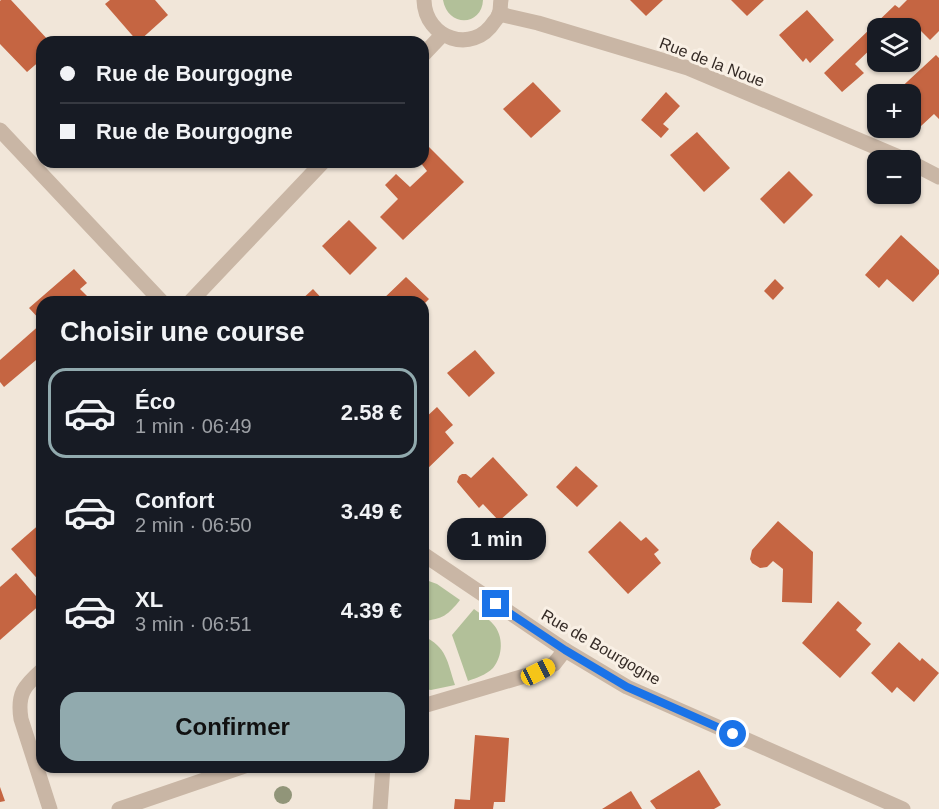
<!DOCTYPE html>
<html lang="fr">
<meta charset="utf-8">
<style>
body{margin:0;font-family:Arial,sans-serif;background:#20242c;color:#f1f3f6;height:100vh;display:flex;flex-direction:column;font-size:22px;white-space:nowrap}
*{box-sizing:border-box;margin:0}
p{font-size:20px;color:#9ea1a6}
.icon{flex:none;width:33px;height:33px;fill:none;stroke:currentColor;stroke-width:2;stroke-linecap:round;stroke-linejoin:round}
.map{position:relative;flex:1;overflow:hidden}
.side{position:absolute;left:36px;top:296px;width:393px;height:477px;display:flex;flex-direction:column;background:#171b24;border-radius:18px;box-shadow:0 2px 4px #0004}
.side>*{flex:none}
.guide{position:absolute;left:36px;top:36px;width:393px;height:132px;border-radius:18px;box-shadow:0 2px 4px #0004;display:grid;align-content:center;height:132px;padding:0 24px;background:#171b24}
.fabs{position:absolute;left:867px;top:18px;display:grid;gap:12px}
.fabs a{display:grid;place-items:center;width:54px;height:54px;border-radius:12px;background:#171b24;box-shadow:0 2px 4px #0004;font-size:30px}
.end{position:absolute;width:27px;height:27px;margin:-14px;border:8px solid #1a73e8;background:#fff;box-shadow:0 0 0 3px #fff}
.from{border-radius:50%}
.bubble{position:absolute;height:42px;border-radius:18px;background:#171b24;box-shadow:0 2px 4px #0004;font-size:20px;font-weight:700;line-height:42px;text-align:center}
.car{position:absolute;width:18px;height:36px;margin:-18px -9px;border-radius:8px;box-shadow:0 0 4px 2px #0007;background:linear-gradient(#f5c518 24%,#345 0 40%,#f5c518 0 76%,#345 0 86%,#f5c518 0)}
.guide b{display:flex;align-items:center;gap:21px;height:57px;font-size:22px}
.guide b+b{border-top:2px solid #363941}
.guide i{width:15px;height:15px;background:#f1f3f6}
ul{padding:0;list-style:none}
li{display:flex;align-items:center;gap:18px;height:90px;margin:0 12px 9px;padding:0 12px;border:3px solid transparent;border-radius:18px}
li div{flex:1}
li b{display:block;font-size:22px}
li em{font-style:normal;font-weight:700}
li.active{border-color:#91aaae}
li>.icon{width:54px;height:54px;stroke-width:1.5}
h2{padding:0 24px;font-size:27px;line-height:72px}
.action{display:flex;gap:12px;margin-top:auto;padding:12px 24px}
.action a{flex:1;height:69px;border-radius:18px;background:#91aaae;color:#111;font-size:24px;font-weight:700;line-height:69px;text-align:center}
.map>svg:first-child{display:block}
</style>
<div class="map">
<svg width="939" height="809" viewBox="0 0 939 809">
<rect width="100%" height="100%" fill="#f1e6d9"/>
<g fill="#b2c099">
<path d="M 443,0 L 483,0 C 482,26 448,28 443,0 Z"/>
<path d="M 426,580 L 437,584 L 460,600 C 448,615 443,619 423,621 L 423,581 Z"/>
<path d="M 474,609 C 480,614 488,618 493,624 C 504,636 503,656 493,668 C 486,675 476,678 468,681 L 452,635 Z"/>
<path d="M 423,636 C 447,647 447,661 455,685 L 431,690 L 423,689 Z"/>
</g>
<g fill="#c56542">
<path d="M 1,0 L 11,0 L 50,42 L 42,42 L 42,59 L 27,72 L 0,44 L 0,1 Z"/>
<path d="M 110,0 L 155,0 L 168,15 L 138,42 L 105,4 Z"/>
<path d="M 630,0 L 663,0 L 646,16 Z"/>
<path d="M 731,0 L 764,0 L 747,16 Z"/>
<path d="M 907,0 L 939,0 L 939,31 L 930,40 L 910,20 L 906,25 L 909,28 L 897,28 L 894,26 L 891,28 L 878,28 L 878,42 L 855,64 L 864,73 L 842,92 L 824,73 L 895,5 L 899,8 Z"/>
<path d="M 807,10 L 834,40 L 810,63 L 806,58 L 803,62 L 779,35 Z"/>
<path d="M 936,55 L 939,58 L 939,119 L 934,114 L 921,126 L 910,116 L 910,94 L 894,94 Z"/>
<path d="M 533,82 L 561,111 L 531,138 L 503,109 Z"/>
<path d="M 666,92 L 680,106 L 663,124 L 669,129 L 661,138 L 641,120 Z"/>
<path d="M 697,132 L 730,168 L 704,192 L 670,155 Z"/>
<path d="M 427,145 L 464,182 L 403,240 L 380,217 L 398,199 L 385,185 L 396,174 L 410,187 L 427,171 L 420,162 L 423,162 L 423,149 Z"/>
<path d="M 789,171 L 813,195 L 784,224 L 760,199 Z"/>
<path d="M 349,220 L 377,248 L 350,275 L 322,246 Z"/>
<path d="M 901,235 L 939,270 L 939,274 L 913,302 L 887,279 L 879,288 L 865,275 Z"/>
<path d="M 74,269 L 87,283 L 80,289 L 88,297 L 83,302 L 42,302 L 42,322 L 29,308 Z"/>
<path d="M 406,277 L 429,299 L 423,305 L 423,302 L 380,302 Z"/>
<path d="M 775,279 L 784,288 L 773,300 L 764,291 Z"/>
<path d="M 313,289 L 325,302 L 299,302 Z"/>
<path d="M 42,323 L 42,355 L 4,387 L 0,382 L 0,360 Z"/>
<path d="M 475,350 L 495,373 L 469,397 L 447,373 Z"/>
<path d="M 437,407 L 453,425 L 445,432 L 454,443 L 423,473 L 423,420 Z"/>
<path d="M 493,457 L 528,495 L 499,521 L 483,504 L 479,508 L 457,482 L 459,476 L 462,474 L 466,474 L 471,478 Z"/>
<path d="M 576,466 L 598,486 L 577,507 L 556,487 Z"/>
<path d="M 620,521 L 641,541 L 646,537 L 659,550 L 654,554 L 661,563 L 628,594 L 588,552 Z"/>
<path d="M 778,521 L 813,552 L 812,603 L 782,602 L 783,569 L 773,561 L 767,567 L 760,568 L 752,563 L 750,559 L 752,550 Z"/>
<path d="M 42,522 L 42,584 L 11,549 Z"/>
<path d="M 16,573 L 42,603 L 0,640 L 0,587 Z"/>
<path d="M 838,601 L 862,623 L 856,630 L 871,644 L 840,678 L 802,643 Z"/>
<path d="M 899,642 L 920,661 L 922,658 L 939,673 L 914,702 L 897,687 L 892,693 L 871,673 Z"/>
<path d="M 475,735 L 509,738 L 505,802 L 494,802 L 493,809 L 454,809 L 455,799 L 470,800 Z"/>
<path d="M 699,770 L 721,805 L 714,809 L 656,809 L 650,801 Z"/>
<path d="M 0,787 L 5,801 L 0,802 Z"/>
<path d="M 631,791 L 642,809 L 602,809 Z"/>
</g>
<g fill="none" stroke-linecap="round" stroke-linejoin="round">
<g stroke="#c9b6a5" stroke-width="15">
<path d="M 424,0 C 425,39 473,55 494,22 C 496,20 498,17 499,14 C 501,10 500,4 501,0"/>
<path d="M 499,14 L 538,23 L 688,68 L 906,160"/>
<path d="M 423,55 L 442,35"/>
<path d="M 0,130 L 162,302"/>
<path d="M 910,162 L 939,177"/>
<path d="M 190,302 L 323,162"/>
<path d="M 423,554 L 565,650 L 627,687 L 903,809"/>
<path d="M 42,670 C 24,686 17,694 21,719 L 50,809"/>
<path d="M 423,706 L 538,672 L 554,664 L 565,650"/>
<path d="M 119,809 L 245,766"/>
<path d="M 380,809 L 383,766"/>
</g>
</g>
<circle fill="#919579" cx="283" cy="795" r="9"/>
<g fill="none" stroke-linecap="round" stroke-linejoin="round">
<path stroke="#1a73e8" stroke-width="8" d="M 496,604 L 565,650 L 627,687 L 733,734"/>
</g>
<g text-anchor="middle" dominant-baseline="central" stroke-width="6" stroke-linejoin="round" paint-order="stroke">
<g font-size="16" fill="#352b26" stroke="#f9f0e5">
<text transform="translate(712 62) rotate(21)">Rue de la Noue</text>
<text transform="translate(601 647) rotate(30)">Rue de Bourgogne</text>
</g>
</g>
</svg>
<div class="fabs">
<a><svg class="icon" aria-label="layers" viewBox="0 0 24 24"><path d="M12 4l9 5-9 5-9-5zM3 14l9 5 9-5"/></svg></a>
<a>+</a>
<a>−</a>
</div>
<i class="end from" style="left:733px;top:734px"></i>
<i class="end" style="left:496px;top:604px"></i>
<div class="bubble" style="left:447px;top:518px;width:99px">1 min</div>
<i class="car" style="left:538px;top:672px;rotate:63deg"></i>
<div class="guide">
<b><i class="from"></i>Rue de Bourgogne</b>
<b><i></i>Rue de Bourgogne</b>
</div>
<section class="side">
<h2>Choisir une course</h2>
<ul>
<li class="active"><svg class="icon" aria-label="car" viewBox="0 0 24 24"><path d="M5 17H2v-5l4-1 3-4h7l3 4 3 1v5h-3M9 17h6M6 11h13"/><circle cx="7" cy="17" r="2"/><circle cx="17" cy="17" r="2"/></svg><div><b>Éco</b><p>1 min · 06:49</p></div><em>2.58 €</em></li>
<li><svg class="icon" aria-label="car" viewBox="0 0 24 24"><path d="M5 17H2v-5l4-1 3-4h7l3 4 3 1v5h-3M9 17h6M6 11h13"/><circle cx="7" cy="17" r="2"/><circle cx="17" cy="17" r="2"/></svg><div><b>Confort</b><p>2 min · 06:50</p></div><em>3.49 €</em></li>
<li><svg class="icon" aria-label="car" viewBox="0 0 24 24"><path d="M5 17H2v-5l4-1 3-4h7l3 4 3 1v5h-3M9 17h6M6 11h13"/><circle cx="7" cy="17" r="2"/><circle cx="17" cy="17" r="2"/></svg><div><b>XL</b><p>3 min · 06:51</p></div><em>4.39 €</em></li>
</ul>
<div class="action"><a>Confirmer</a></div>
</section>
</div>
